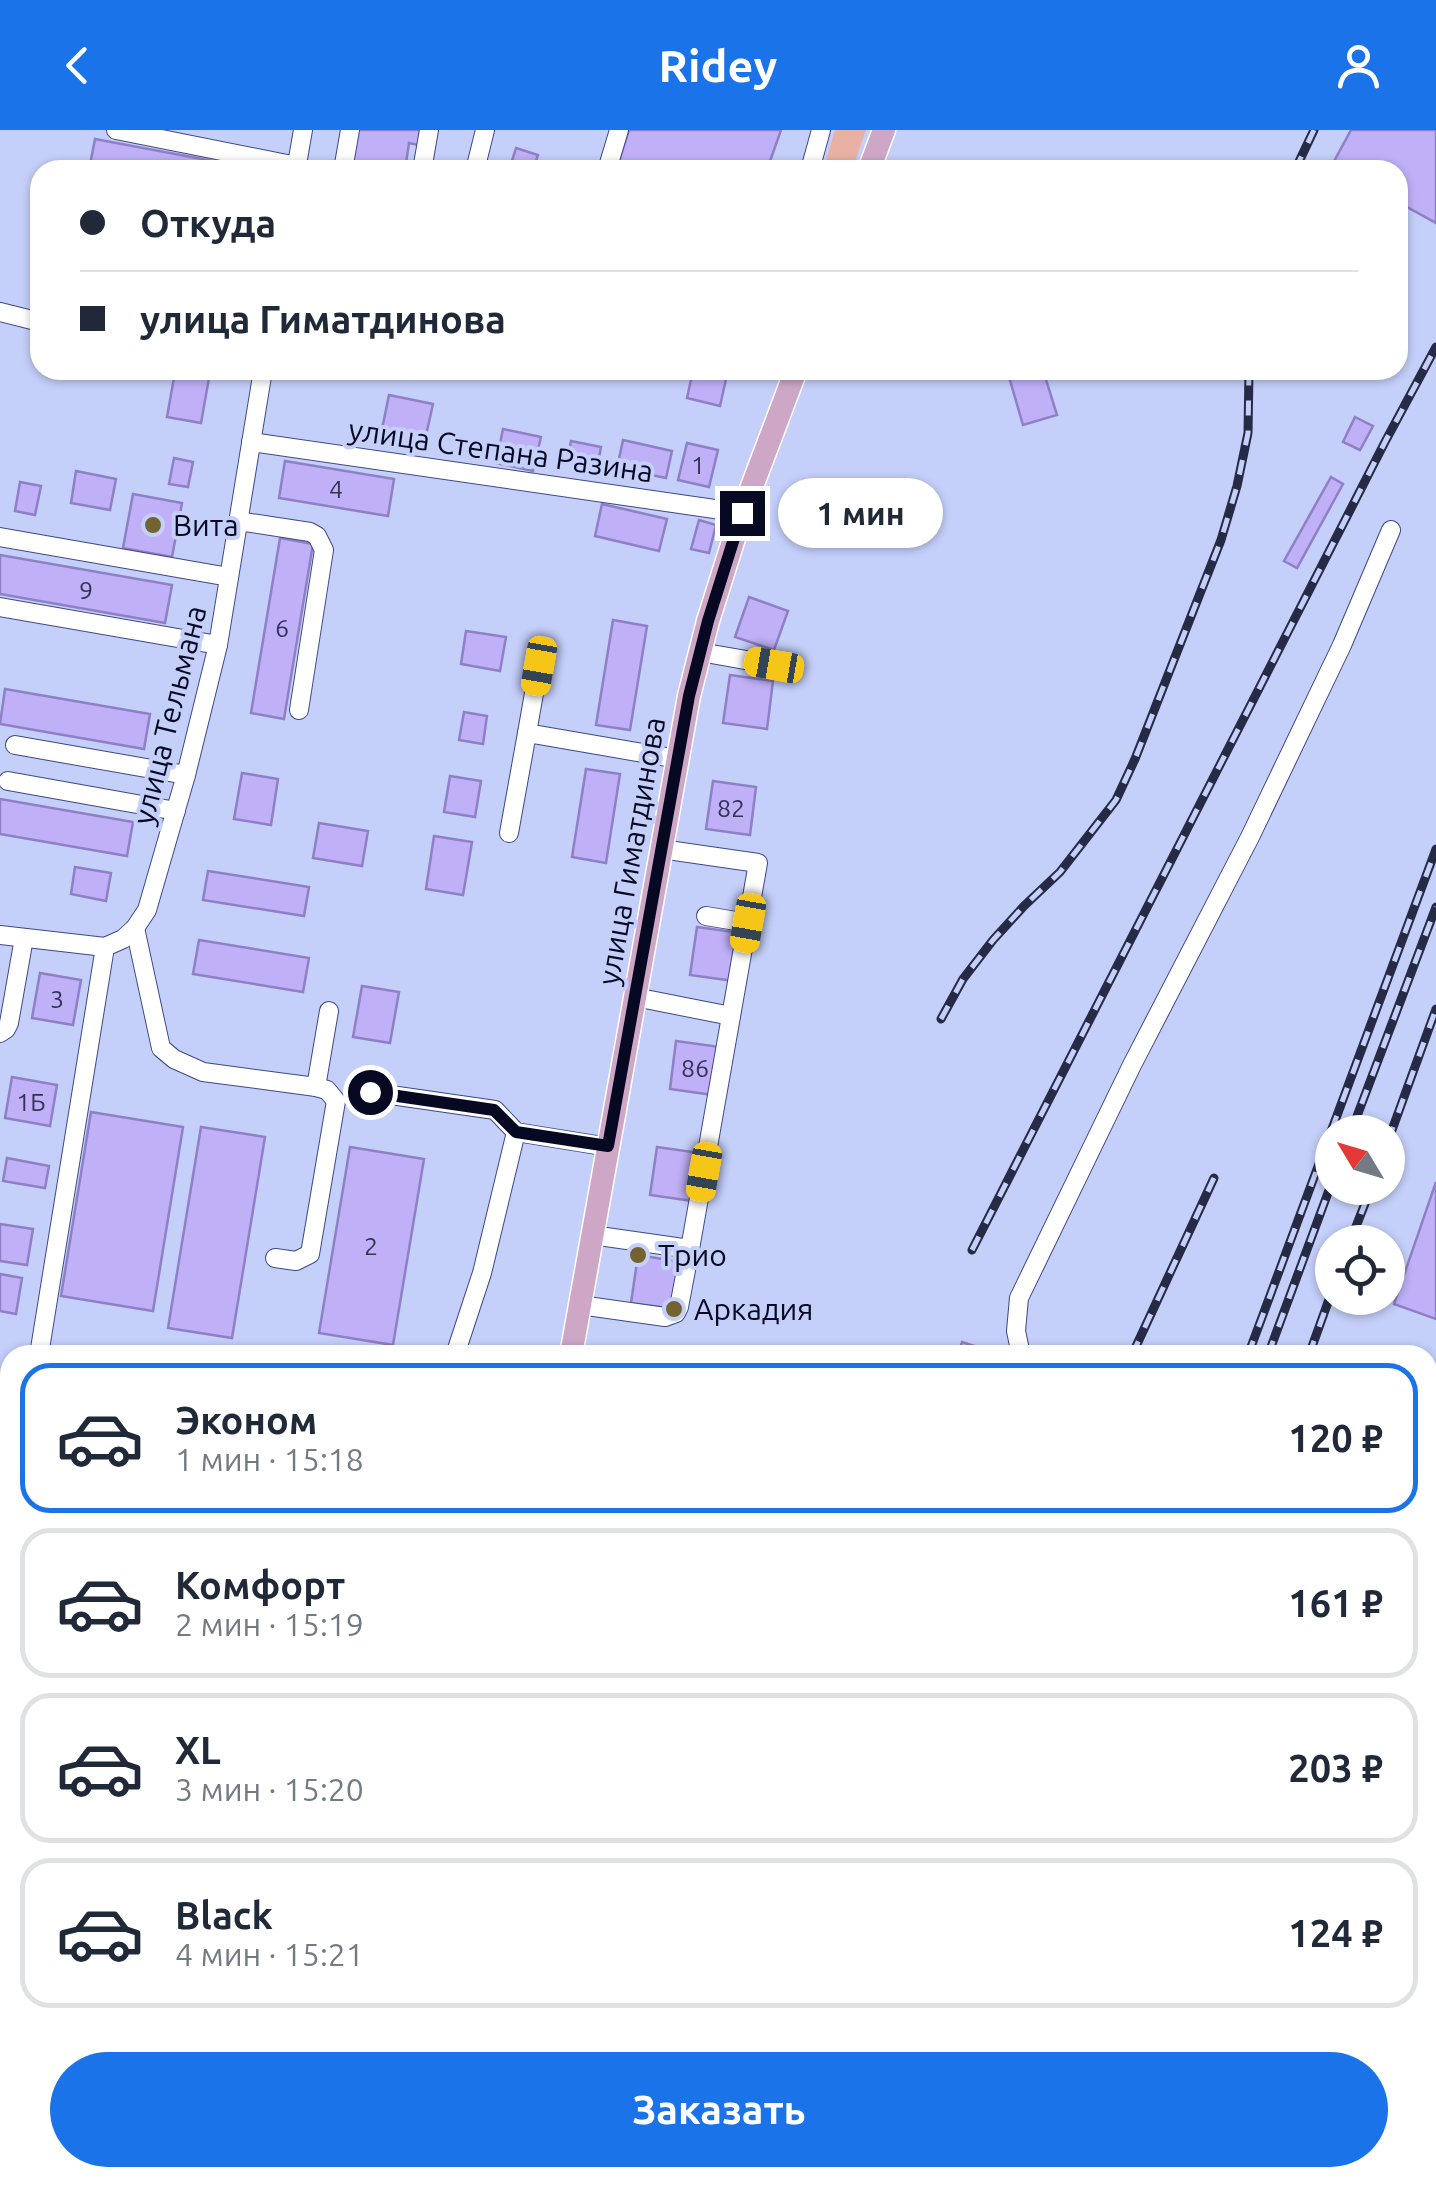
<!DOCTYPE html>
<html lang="ru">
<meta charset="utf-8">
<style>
body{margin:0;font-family:Ubuntu,sans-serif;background:#f2f2f3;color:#1f2937;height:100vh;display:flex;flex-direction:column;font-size:38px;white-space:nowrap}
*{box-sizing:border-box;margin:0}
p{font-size:32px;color:#747a83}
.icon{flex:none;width:55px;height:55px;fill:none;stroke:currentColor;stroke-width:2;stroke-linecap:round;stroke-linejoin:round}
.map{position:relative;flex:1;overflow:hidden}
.sheet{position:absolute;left:0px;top:1215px;width:1438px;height:842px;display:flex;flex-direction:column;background:#fff;border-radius:30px 30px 0 0;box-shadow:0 2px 8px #0004}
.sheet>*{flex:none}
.banner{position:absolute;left:30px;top:30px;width:1378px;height:220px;border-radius:30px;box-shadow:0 2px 8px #0004;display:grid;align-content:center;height:220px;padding:0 50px;background:#fff}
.needle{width:65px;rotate:308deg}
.fabs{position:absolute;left:1315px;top:985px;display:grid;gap:20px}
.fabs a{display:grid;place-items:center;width:90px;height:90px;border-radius:50%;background:#fff;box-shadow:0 2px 8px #0004;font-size:50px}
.end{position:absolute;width:45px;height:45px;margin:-22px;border:12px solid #060921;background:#fff;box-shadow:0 0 0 5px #fff}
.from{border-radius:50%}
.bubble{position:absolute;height:70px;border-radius:35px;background:#fff;box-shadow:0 2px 8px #0004;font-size:32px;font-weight:600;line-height:70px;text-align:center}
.car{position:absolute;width:30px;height:60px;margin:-30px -15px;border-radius:12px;box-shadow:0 0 8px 2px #0007;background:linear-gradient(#f5c518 24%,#345 0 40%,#f5c518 0 76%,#345 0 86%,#f5c518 0)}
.banner b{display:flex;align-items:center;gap:35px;height:95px;font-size:38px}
.banner b+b{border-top:2px solid #e0e1e3}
.banner i{width:25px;height:25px;background:#1f2937}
ul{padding:18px 0 0;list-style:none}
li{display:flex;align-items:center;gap:30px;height:150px;margin:0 20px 15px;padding:0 30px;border:5px solid #e0e1e3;border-radius:30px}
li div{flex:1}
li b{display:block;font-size:38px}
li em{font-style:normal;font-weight:600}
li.on{border-color:#1a73e8}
li>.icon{width:90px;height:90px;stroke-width:1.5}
.cta{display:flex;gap:20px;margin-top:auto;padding:20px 50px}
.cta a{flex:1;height:115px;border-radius:60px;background:#1a73e8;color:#fff;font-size:40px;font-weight:600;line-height:115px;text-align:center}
header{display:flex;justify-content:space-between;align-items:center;height:130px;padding:0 50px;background:#1a73e8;color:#fff;font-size:45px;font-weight:600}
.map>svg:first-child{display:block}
</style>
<header><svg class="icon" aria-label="back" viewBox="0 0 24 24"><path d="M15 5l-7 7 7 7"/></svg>Ridey<svg class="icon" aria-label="person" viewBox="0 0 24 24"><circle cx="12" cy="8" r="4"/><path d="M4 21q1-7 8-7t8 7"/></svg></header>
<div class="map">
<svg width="1436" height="2057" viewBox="0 0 1436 2057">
<rect width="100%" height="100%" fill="#c4cffa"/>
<path fill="#e9b1a4" d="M 835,0 L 866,0 L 852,40 L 823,40 Z"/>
<g fill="#bfb0f8" stroke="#8f80c5" stroke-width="2.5">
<path d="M 357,0 L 420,0 L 418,15 L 409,13 L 405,40 L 350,40 Z"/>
<path d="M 629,0 L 781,0 L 767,40 L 616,40 Z"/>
<path d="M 1351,0 L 1436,0 L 1436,93 L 1398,72 L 1398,40 L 1341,40 L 1332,35 Z"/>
<path d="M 95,9 L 245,37 L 244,40 L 89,40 Z"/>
<path d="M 516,18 L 538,25 L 533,40 L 509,40 Z"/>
<path d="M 693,240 L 728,240 L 720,276 L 687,268 Z"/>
<path d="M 1007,240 L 1043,240 L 1057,285 L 1023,295 Z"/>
<path d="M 175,242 L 209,248 L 201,293 L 167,287 Z"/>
<path d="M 389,265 L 433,274 L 423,319 L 380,309 Z"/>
<path d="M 1355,287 L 1373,296 L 1360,320 L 1343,312 Z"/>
<path d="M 503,299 L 541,307 L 533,341 L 496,333 Z"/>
<path d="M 623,310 L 672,321 L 666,348 L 617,338 Z"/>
<path d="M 571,311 L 601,317 L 597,338 L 567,332 Z"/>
<path d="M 687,313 L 718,320 L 709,357 L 678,350 Z"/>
<path d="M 174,328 L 193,332 L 188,357 L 169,354 Z"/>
<path d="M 285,331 L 394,349 L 388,386 L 279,368 Z"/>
<path d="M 76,341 L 116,349 L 110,380 L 71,373 Z"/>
<path d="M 1331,347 L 1343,354 L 1297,438 L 1284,431 Z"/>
<path d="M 20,352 L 41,356 L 35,385 L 15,381 Z"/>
<path d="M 133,364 L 182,373 L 172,427 L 123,418 Z"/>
<path d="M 602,374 L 667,389 L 659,421 L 595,406 Z"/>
<path d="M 699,390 L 716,395 L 709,423 L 691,419 Z"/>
<path d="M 280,408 L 313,414 L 284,589 L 251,583 Z"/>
<path d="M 0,425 L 172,455 L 165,493 L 0,464 Z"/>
<path d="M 749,467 L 788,481 L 774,520 L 735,507 Z"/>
<path d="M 613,490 L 647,496 L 630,600 L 596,595 Z"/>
<path d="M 466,501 L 506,507 L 500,541 L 461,534 Z"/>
<path d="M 730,545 L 773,551 L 767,599 L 723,593 Z"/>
<path d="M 5,559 L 150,584 L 144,619 L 0,594 Z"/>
<path d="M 464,582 L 487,586 L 483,614 L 459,610 Z"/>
<path d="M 586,639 L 620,644 L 606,733 L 572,727 Z"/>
<path d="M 242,643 L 278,649 L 271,695 L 234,689 Z"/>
<path d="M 450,646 L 481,651 L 475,687 L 444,682 Z"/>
<path d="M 713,651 L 756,657 L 750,705 L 706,699 Z"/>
<path d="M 0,669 L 133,692 L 127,726 L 0,704 Z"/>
<path d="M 319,693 L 368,701 L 362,736 L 313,728 Z"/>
<path d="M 434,706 L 472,712 L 463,765 L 426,759 Z"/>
<path d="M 75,737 L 111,743 L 106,771 L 71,764 Z"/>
<path d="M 208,741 L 309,757 L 304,786 L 203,770 Z"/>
<path d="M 697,797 L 741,803 L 734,851 L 690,845 Z"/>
<path d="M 199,810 L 309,828 L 303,862 L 193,844 Z"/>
<path d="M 40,843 L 81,850 L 73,895 L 32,888 Z"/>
<path d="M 362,856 L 399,862 L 390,913 L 353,907 Z"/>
<path d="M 676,911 L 720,917 L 713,965 L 670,959 Z"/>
<path d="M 12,947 L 57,955 L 50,996 L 5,988 Z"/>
<path d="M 91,982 L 183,997 L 153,1181 L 61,1166 Z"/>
<path d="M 201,997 L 265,1007 L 232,1208 L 168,1198 Z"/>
<path d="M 350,1017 L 424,1029 L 393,1215 L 319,1203 Z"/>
<path d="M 657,1017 L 700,1023 L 693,1071 L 650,1065 Z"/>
<path d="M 7,1028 L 49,1036 L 45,1058 L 3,1051 Z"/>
<path d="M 1436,1052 L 1436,1189 L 1394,1174 Z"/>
<path d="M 0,1094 L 33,1099 L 27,1135 L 0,1131 Z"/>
<path d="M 638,1125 L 681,1132 L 674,1179 L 631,1173 Z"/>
<path d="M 0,1144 L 22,1148 L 16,1184 L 0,1181 Z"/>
<path d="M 962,1212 L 1002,1225 L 958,1225 Z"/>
<path d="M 1428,1283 L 1436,1286 L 1436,1331 L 1428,1328 Z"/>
<path d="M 1428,1518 L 1436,1522 L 1436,1557 L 1428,1579 Z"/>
<path d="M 0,1666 L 10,1668 L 10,1766 L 0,1765 Z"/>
<path d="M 1436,1786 L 1436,1953 L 1428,1983 L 1428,1816 Z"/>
<path d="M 0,1984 L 10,1988 L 10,2045 L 0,2041 Z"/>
<path d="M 1027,2048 L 1087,2048 L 1083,2057 L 1024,2057 Z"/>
<path d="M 1212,2048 L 1273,2048 L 1270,2057 L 1209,2057 Z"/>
<path d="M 1361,2048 L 1409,2048 L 1406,2057 L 1358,2057 Z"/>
</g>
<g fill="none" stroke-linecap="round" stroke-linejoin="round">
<g stroke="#3d4985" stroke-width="20">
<g id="minor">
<path d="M 116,0 L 297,36"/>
<path d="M 296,40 L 303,0"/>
<path d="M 343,40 L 350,0"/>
<path d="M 422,40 L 429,0"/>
<path d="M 475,40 L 485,0"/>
<path d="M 607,40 L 619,0"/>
<path d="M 810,40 L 821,0"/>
<path d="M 0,182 L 40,192"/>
<path d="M 251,312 L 742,383"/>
<path d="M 238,391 L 310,402 L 317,406 L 324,420 L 299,580"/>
<path d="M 0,407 L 229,447"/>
<path d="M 0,477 L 218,515"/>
<path d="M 700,522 L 774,535"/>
<path d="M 527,603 L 539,535"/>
<path d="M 15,615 L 186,645"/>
<path d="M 8,651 L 176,681"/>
<path d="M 509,703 L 527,603 L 678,629"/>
<path d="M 706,786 L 748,793"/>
<path d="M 135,798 L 161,918 L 174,929 L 203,942 L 316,957 L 327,960 L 336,971 L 310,1124 L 296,1131 L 275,1128"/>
<path d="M 0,805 L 105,817 L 123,809 L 135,798 L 147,780 L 186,645 L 218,515 L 263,240"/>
<path d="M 635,867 L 731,886"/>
<path d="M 0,903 L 6,899 L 9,893 L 24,808"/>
<path d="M 316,957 L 329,881"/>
<path d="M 370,962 L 495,980 L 516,1002 L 609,1017"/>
<path d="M 592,1105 L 690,1119"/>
<path d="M 580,1175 L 665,1187 L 676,1183 L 679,1177 L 690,1119 L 758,733 L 661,719"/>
<path d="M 39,1225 L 105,817"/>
<path d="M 455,1225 L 482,1143 L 516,1002"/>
<path d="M 1021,1225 L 1016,1201 L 1019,1168 L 1132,935 L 1250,707 L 1342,515 L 1391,400"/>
<path d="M 1428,1251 L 1436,1253"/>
<path d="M 1428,1376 L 1436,1375"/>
<path d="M 0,1605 L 10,1606"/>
<path d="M 1428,1640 L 1436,1616"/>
<path d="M 0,1871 L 10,1872"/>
<path d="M 586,2048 L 587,2057"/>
<path d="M 0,2052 L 13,2057"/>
<path d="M 51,2057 L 55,2048"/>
<path d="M 219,2057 L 227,2048"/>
<path d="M 1097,2057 L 1101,2048"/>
<path d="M 1180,2057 L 1183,2048"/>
<path d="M 1283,2057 L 1286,2048"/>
</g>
</g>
<g stroke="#fff" stroke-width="25">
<g id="major">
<path d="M 869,40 L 884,0"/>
<path d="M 571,1225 L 689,566 L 708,491 L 742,383 L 796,240"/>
<path d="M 96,2057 L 101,2048"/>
</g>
</g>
<use href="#minor" stroke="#fff" stroke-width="18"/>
<use href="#major" stroke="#cea7c7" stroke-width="22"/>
<g stroke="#262a45" stroke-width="9">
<g id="rail">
<path d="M 1295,40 L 1314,0"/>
<path d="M 941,889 L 963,849 L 993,810 L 1024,776 L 1060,742 L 1116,670 L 1135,629 L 1221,410 L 1237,356 L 1248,303 L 1249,240"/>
<path d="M 1351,1002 L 1436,777"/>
<path d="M 1388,1011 L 1436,879"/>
<path d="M 1350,1112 L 1371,1058"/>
<path d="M 972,1120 L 1386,310 L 1436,217"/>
<path d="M 1132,1225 L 1214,1048"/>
<path d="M 1248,1225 L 1436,719"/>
<path d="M 1268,1225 L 1332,1052"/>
<path d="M 1309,1225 L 1332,1161"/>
<path d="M 744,2057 L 749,2048"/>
<path d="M 910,2057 L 913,2048"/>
<path d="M 937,2057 L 940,2048"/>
<path d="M 1016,2057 L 1019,2048"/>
</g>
</g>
<use href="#rail" stroke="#c4cffa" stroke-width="5" stroke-dasharray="15" stroke-linecap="butt"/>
</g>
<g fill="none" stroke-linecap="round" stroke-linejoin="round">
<path stroke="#060921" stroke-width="12" d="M 370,962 L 494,980 L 516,1002 L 608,1016 L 689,566 L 708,491 L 742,383"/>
</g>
<g fill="#726330" stroke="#c4cffa" stroke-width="4">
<circle cx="153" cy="395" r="10"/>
<circle cx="638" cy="1125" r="10"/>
<circle cx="674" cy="1179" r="10"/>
</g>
<g text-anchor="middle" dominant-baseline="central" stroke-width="8" stroke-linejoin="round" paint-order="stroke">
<g font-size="25" fill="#343357">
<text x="698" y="335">1</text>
<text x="336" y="359">4</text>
<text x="86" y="460">9</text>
<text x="282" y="498">6</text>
<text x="731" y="678">82</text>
<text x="57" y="869">3</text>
<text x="695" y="938">86</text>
<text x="31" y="972">1Б</text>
<text x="371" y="1116">2</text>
</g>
<g font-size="30" fill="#060921" stroke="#c4cffa">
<text transform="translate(501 320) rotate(8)">улица Степана Разина</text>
<text transform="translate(169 585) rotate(-76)">улица Тельмана</text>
<text transform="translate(631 721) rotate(-80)">улица Гиматдинова</text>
</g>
<g font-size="30" fill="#060921" stroke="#c4cffa" text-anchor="start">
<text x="173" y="395">Вита</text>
<text x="658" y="1125">Трио</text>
<text x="694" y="1179">Аркадия</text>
</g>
</g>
</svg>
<div class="fabs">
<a><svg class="needle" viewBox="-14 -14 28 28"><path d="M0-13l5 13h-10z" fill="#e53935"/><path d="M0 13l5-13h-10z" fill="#747a83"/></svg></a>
<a><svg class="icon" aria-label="locate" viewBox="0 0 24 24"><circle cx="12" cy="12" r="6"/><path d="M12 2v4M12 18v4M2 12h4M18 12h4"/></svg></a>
</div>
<i class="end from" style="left:370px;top:962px"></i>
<i class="end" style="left:742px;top:383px"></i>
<div class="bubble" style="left:778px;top:348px;width:165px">1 мин</div>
<i class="car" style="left:774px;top:535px;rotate:280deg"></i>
<i class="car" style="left:539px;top:536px;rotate:190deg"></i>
<i class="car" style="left:748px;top:793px;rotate:190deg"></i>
<i class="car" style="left:704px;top:1042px;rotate:190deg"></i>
<div class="banner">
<b><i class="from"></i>Откуда</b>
<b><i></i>улица Гиматдинова</b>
</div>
<section class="sheet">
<ul>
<li class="on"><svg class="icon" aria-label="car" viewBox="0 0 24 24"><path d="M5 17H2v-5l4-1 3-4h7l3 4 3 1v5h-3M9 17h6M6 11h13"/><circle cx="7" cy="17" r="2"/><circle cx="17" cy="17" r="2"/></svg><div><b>Эконом</b><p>1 мин · 15:18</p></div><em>120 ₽</em></li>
<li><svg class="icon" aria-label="car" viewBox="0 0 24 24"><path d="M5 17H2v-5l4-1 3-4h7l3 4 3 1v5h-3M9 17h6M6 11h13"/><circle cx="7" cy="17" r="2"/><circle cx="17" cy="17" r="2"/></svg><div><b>Комфорт</b><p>2 мин · 15:19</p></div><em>161 ₽</em></li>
<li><svg class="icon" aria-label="car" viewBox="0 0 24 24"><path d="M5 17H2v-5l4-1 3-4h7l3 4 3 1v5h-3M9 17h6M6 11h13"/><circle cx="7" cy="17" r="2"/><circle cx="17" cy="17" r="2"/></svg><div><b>XL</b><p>3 мин · 15:20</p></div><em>203 ₽</em></li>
<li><svg class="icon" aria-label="car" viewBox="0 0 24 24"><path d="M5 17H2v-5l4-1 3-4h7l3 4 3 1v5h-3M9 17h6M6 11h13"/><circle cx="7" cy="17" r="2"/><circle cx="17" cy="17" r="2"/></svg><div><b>Black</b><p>4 мин · 15:21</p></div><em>124 ₽</em></li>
</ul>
<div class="cta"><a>Заказать</a></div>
</section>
</div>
